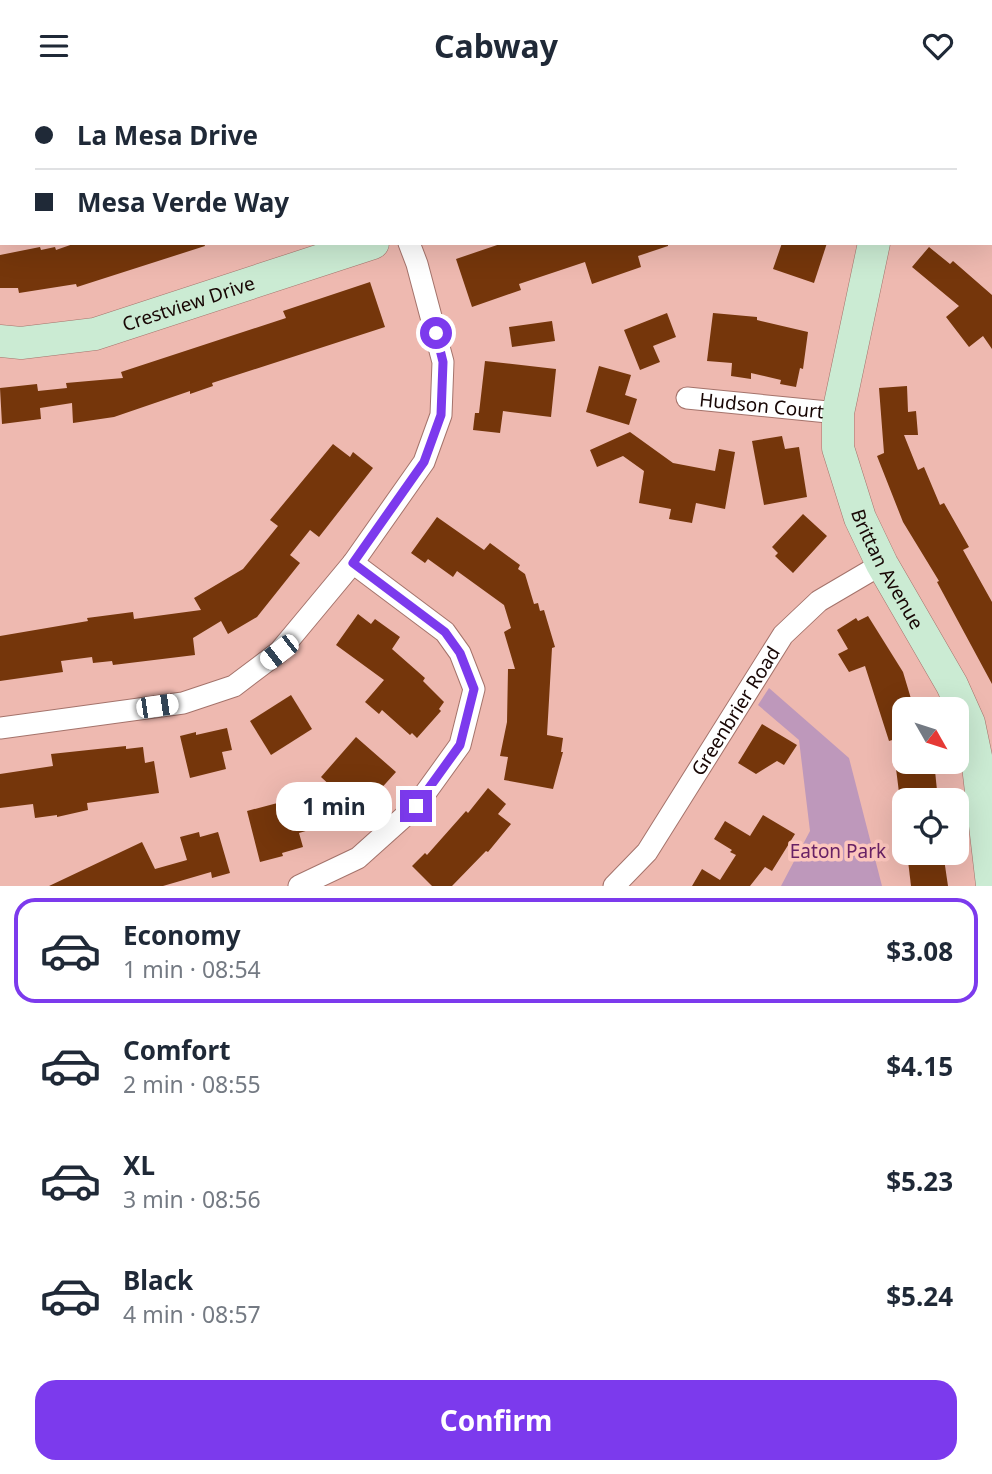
<!DOCTYPE html>
<meta charset="utf-8">
<style>
body{margin:0;font-family:"Noto Sans",sans-serif;background:#f2f2f3;color:#1f2937;height:100vh;display:flex;flex-direction:column;font-size:26px;white-space:nowrap}
*{box-sizing:border-box;margin:0}
p{font-size:23px;color:#747a83}
.icon{flex:none;width:38px;height:38px;fill:none;stroke:currentColor;stroke-width:2;stroke-linecap:round;stroke-linejoin:round}
.map{position:relative;height:795px;overflow:hidden}
.side{display:flex;flex-direction:column;background:#fff;flex:1}
.side>*{flex:none}
.hud{position:absolute;left:0px;top:0px;width:992px;height:154px;box-shadow:0 7px 28px #0002;display:grid;align-content:center;height:154px;padding:0 35px;background:#fff}
.needle{width:46px;rotate:129deg}
.tools{position:absolute;left:892px;top:606px;display:grid;gap:14px}
.tools a{display:grid;place-items:center;width:77px;height:77px;border-radius:14px;background:#fff;box-shadow:0 7px 28px #0002;font-size:35px}
.end{position:absolute;width:32px;height:32px;margin:-16px;border:9px solid #7c3aed;background:#fff;box-shadow:0 0 0 4px #fff}
.from{border-radius:50%}
.bubble{position:absolute;height:49px;border-radius:21px;background:#fff;box-shadow:0 7px 28px #0002;font-size:23px;font-weight:700;line-height:49px;text-align:center}
.car{position:absolute;width:21px;height:42px;margin:-21px -10px;border-radius:9px;box-shadow:0 0 5px 2px #0007;background:linear-gradient(#fff 24%,#345 0 40%,#fff 0 76%,#345 0 86%,#fff 0)}
.hud b{display:flex;align-items:center;gap:24px;height:66px;font-size:26px}
.hud b+b{border-top:2px solid #e0e1e3}
.hud i{width:18px;height:18px;background:#1f2937}
ul{padding:12px 0 0;list-style:none}
li{display:flex;align-items:center;gap:21px;height:105px;margin:0 14px 10px;padding:0 21px;border:4px solid transparent;border-radius:21px}
li div{flex:1}
li b{display:block;font-size:26px}
li em{font-style:normal;font-weight:700}
li.active{border-color:#7c3aed}
li>.icon{width:63px;height:63px;stroke-width:1.5}
.button{display:flex;gap:14px;margin-top:auto;padding:14px 35px}
.button a{flex:1;height:80px;border-radius:21px;background:#7c3aed;color:#fff;font-size:28px;font-weight:700;line-height:80px;text-align:center}
header{display:flex;justify-content:space-between;align-items:center;height:91px;padding:0 35px;background:#fff;font-size:32px;font-weight:700}
.map>svg:first-child{display:block}
</style>
<header><svg class="icon" aria-label="menu" viewBox="0 0 24 24"><path d="M4 6h16M4 12h16M4 18h16"/></svg>Cabway<svg class="icon" aria-label="heart" viewBox="0 0 24 24"><path d="M12 20l-8-8c-3-5 5-10 8-4 3-6 11-1 8 4z"/></svg></header>
<div class="map">
<svg width="992" height="795" viewBox="0 0 992 795">
<rect width="100%" height="100%" fill="#eeb9b0"/>
<path fill="#be98bb" d="M 769,597 L 849,667 L 882,795 L 781,795 L 810,740 L 799,649 L 758,614 Z"/>
<g fill="#75360b">
<path d="M 76,152 L 204,152 L 205,155 L 77,196 L 76,193 L 19,202 L 18,197 L 0,197 L 0,164 L 40,156 L 41,159 L 55,156 L 56,159 Z"/>
<path d="M 503,152 L 668,152 L 668,155 L 638,165 L 641,176 L 592,193 L 585,171 L 519,193 L 521,199 L 472,216 L 456,168 Z"/>
<path d="M 782,152 L 827,152 L 814,192 L 773,178 Z"/>
<path d="M 929,156 L 950,173 L 953,170 L 992,204 L 992,258 L 983,245 L 969,256 L 946,226 L 959,215 L 912,176 Z"/>
<path d="M 370,191 L 385,236 L 212,292 L 213,295 L 190,303 L 190,300 L 114,326 L 73,332 L 72,312 L 40,317 L 41,328 L 2,333 L 0,297 L 37,293 L 38,300 L 67,297 L 66,292 L 123,287 L 121,281 L 286,227 L 283,220 Z"/>
<path d="M 667,222 L 676,246 L 653,255 L 660,271 L 640,279 L 624,239 Z"/>
<path d="M 713,222 L 757,226 L 757,229 L 808,241 L 803,278 L 800,277 L 796,296 L 780,293 L 781,289 L 751,282 L 751,288 L 731,285 L 732,272 L 707,270 Z"/>
<path d="M 552,230 L 555,250 L 512,256 L 509,236 Z"/>
<path d="M 485,270 L 556,278 L 551,326 L 503,320 L 500,342 L 473,339 L 475,322 L 479,322 Z"/>
<path d="M 599,275 L 631,284 L 625,304 L 637,308 L 629,334 L 586,321 Z"/>
<path d="M 907,295 L 908,321 L 916,320 L 918,344 L 904,344 L 918,379 L 924,376 L 940,414 L 944,412 L 969,456 L 963,459 L 992,511 L 992,593 L 937,491 L 939,490 L 903,431 L 877,365 L 884,362 L 879,297 Z"/>
<path d="M 630,341 L 673,372 L 715,380 L 719,358 L 735,361 L 725,418 L 696,412 L 692,432 L 669,428 L 671,418 L 639,412 L 644,380 L 623,365 L 597,376 L 590,359 Z"/>
<path d="M 782,345 L 785,358 L 799,356 L 807,406 L 764,414 L 752,350 Z"/>
<path d="M 333,353 L 350,366 L 353,361 L 373,377 L 319,446 L 310,439 L 290,464 L 300,472 L 257,526 L 228,543 L 221,530 L 193,547 L 195,564 L 113,574 L 112,570 L 93,572 L 92,566 L 61,570 L 63,581 L 0,590 L 0,545 L 88,530 L 87,527 L 133,521 L 134,528 L 201,519 L 194,507 L 243,478 L 278,435 L 270,429 Z"/>
<path d="M 803,423 L 827,445 L 793,482 L 775,465 L 778,462 L 772,456 Z"/>
<path d="M 437,426 L 484,459 L 490,452 L 520,474 L 518,478 L 525,483 L 534,513 L 538,512 L 540,520 L 544,519 L 555,556 L 552,557 L 547,644 L 563,647 L 561,661 L 563,661 L 553,698 L 504,689 L 508,666 L 500,665 L 507,631 L 508,578 L 515,578 L 504,541 L 511,537 L 504,514 L 457,480 L 453,486 L 428,468 L 425,472 L 411,462 Z"/>
<path d="M 358,523 L 371,533 L 375,528 L 400,546 L 392,558 L 425,587 L 423,590 L 444,611 L 439,618 L 441,620 L 417,647 L 412,642 L 410,644 L 382,619 L 379,623 L 365,611 L 384,589 L 336,554 Z"/>
<path d="M 868,525 L 903,581 L 912,611 L 909,612 L 911,618 L 905,618 L 905,645 L 889,650 L 865,575 L 849,581 L 838,563 L 848,558 L 837,539 L 856,527 L 858,530 Z"/>
<path d="M 291,604 L 312,638 L 271,664 L 250,630 Z"/>
<path d="M 762,633 L 797,654 L 784,674 L 777,670 L 756,683 L 738,672 Z"/>
<path d="M 227,637 L 232,659 L 222,661 L 226,678 L 190,687 L 180,645 L 196,641 L 196,644 Z"/>
<path d="M 356,646 L 396,681 L 377,702 L 374,700 L 362,713 L 351,703 L 346,709 L 321,686 Z"/>
<path d="M 126,655 L 126,658 L 143,656 L 145,672 L 154,670 L 159,702 L 87,712 L 88,719 L 57,726 L 57,724 L 35,727 L 33,713 L 0,717 L 0,683 L 53,675 L 51,663 Z"/>
<path d="M 895,670 L 934,670 L 938,709 L 900,709 Z"/>
<path d="M 488,697 L 506,713 L 498,723 L 511,733 L 488,761 L 486,760 L 452,795 L 432,795 L 412,775 L 425,762 L 427,764 L 466,720 L 468,722 Z"/>
<path d="M 300,706 L 309,739 L 299,742 L 303,756 L 282,762 L 283,765 L 260,771 L 247,720 Z"/>
<path d="M 763,724 L 795,743 L 772,780 L 765,776 L 750,795 L 692,795 L 702,778 L 720,789 L 736,764 L 730,761 L 732,759 L 714,748 L 725,730 L 750,745 Z"/>
<path d="M 199,741 L 200,746 L 218,741 L 230,782 L 212,787 L 211,781 L 163,795 L 49,795 L 142,751 L 155,778 L 187,769 L 180,746 Z"/>
<path d="M 907,761 L 943,761 L 948,795 L 911,795 Z"/>
</g>
<g fill="none" stroke-linecap="round" stroke-linejoin="round">
<g stroke="#a4736b" stroke-width="23">
<g id="street">
<path d="M 359,0 L 360,2"/>
<path d="M 496,0 L 497,2"/>
<path d="M 768,2 L 768,0"/>
<path d="M 902,2 L 903,0"/>
<path id="s1" d="M 687,307 L 838,322"/>
<path d="M 0,637 L 183,612 L 234,595 L 279,561 L 353,472 L 424,371 L 441,324 L 443,271 L 417,173 L 409,152"/>
<path d="M 299,795 L 358,767 L 416,715 L 460,654 L 474,598 L 460,562 L 445,541 L 353,472"/>
<path id="s2" d="M 614,795 L 647,761 L 783,544 L 819,510 L 882,473"/>
</g>
</g>
<g stroke="#a4736b" stroke-width="33">
<g id="secondary">
<path d="M 990,136 L 992,137"/>
<path id="s3" d="M 874,152 L 838,322 L 838,357 L 860,427 L 882,473 L 952,594 L 969,632 L 978,675 L 992,794"/>
<path id="s4" d="M 0,250 L 21,252 L 95,243 L 373,152"/>
</g>
</g>
<use href="#street" stroke="#fff" stroke-width="21"/>
<use href="#secondary" stroke="#cbebd3" stroke-width="32"/>
</g>
<g fill="none" stroke-linecap="round" stroke-linejoin="round">
<path stroke="#7c3aed" stroke-width="9" d="M 416,715 L 460,654 L 474,598 L 460,562 L 445,541 L 353,472 L 424,371 L 441,324 L 443,271 L 436,242"/>
</g>
<g text-anchor="middle" dominant-baseline="central" stroke-width="7" stroke-linejoin="round" paint-order="stroke">
<g font-size="19" fill="#180705" stroke="#fcc6bd">
<text stroke="none"><textPath href="#s4" startOffset="194">Crestview Drive</textPath></text>
<text stroke="none"><textPath href="#s1" startOffset="75">Hudson Court</textPath></text>
<text stroke="none"><textPath href="#s3" startOffset="340">Brittan Avenue</textPath></text>
<text stroke="none"><textPath href="#s2" startOffset="214">Greenbrier Road</textPath></text>
</g>
<g font-size="19" fill="#682165" stroke="#fcc6bd">
<text x="838" y="760">Eaton Park</text>
</g>
</g>
</svg>
<div class="tools">
<a><svg class="needle" viewBox="-14 -14 28 28"><path d="M0-13l5 13h-10z" fill="#e53935"/><path d="M0 13l5-13h-10z" fill="#747a83"/></svg></a>
<a><svg class="icon" aria-label="locate" viewBox="0 0 24 24"><circle cx="12" cy="12" r="6"/><path d="M12 2v4M12 18v4M2 12h4M18 12h4"/></svg></a>
</div>
<i class="end from" style="left:436px;top:242px"></i>
<i class="end" style="left:416px;top:715px"></i>
<div class="bubble" style="left:276px;top:691px;width:116px">1 min</div>
<i class="car" style="left:279px;top:561px;rotate:232deg"></i>
<i class="car" style="left:157px;top:615px;rotate:82deg"></i>
<div class="hud">
<b><i class="from"></i>La Mesa Drive</b>
<b><i></i>Mesa Verde Way</b>
</div>
</div>
<section class="side">
<ul>
<li class="active"><svg class="icon" aria-label="car" viewBox="0 0 24 24"><path d="M5 17H2v-5l4-1 3-4h7l3 4 3 1v5h-3M9 17h6M6 11h13"/><circle cx="7" cy="17" r="2"/><circle cx="17" cy="17" r="2"/></svg><div><b>Economy</b><p>1 min · 08:54</p></div><em>$3.08</em></li>
<li><svg class="icon" aria-label="car" viewBox="0 0 24 24"><path d="M5 17H2v-5l4-1 3-4h7l3 4 3 1v5h-3M9 17h6M6 11h13"/><circle cx="7" cy="17" r="2"/><circle cx="17" cy="17" r="2"/></svg><div><b>Comfort</b><p>2 min · 08:55</p></div><em>$4.15</em></li>
<li><svg class="icon" aria-label="car" viewBox="0 0 24 24"><path d="M5 17H2v-5l4-1 3-4h7l3 4 3 1v5h-3M9 17h6M6 11h13"/><circle cx="7" cy="17" r="2"/><circle cx="17" cy="17" r="2"/></svg><div><b>XL</b><p>3 min · 08:56</p></div><em>$5.23</em></li>
<li><svg class="icon" aria-label="car" viewBox="0 0 24 24"><path d="M5 17H2v-5l4-1 3-4h7l3 4 3 1v5h-3M9 17h6M6 11h13"/><circle cx="7" cy="17" r="2"/><circle cx="17" cy="17" r="2"/></svg><div><b>Black</b><p>4 min · 08:57</p></div><em>$5.24</em></li>
</ul>
<div class="button"><a>Confirm</a></div>
</section>
